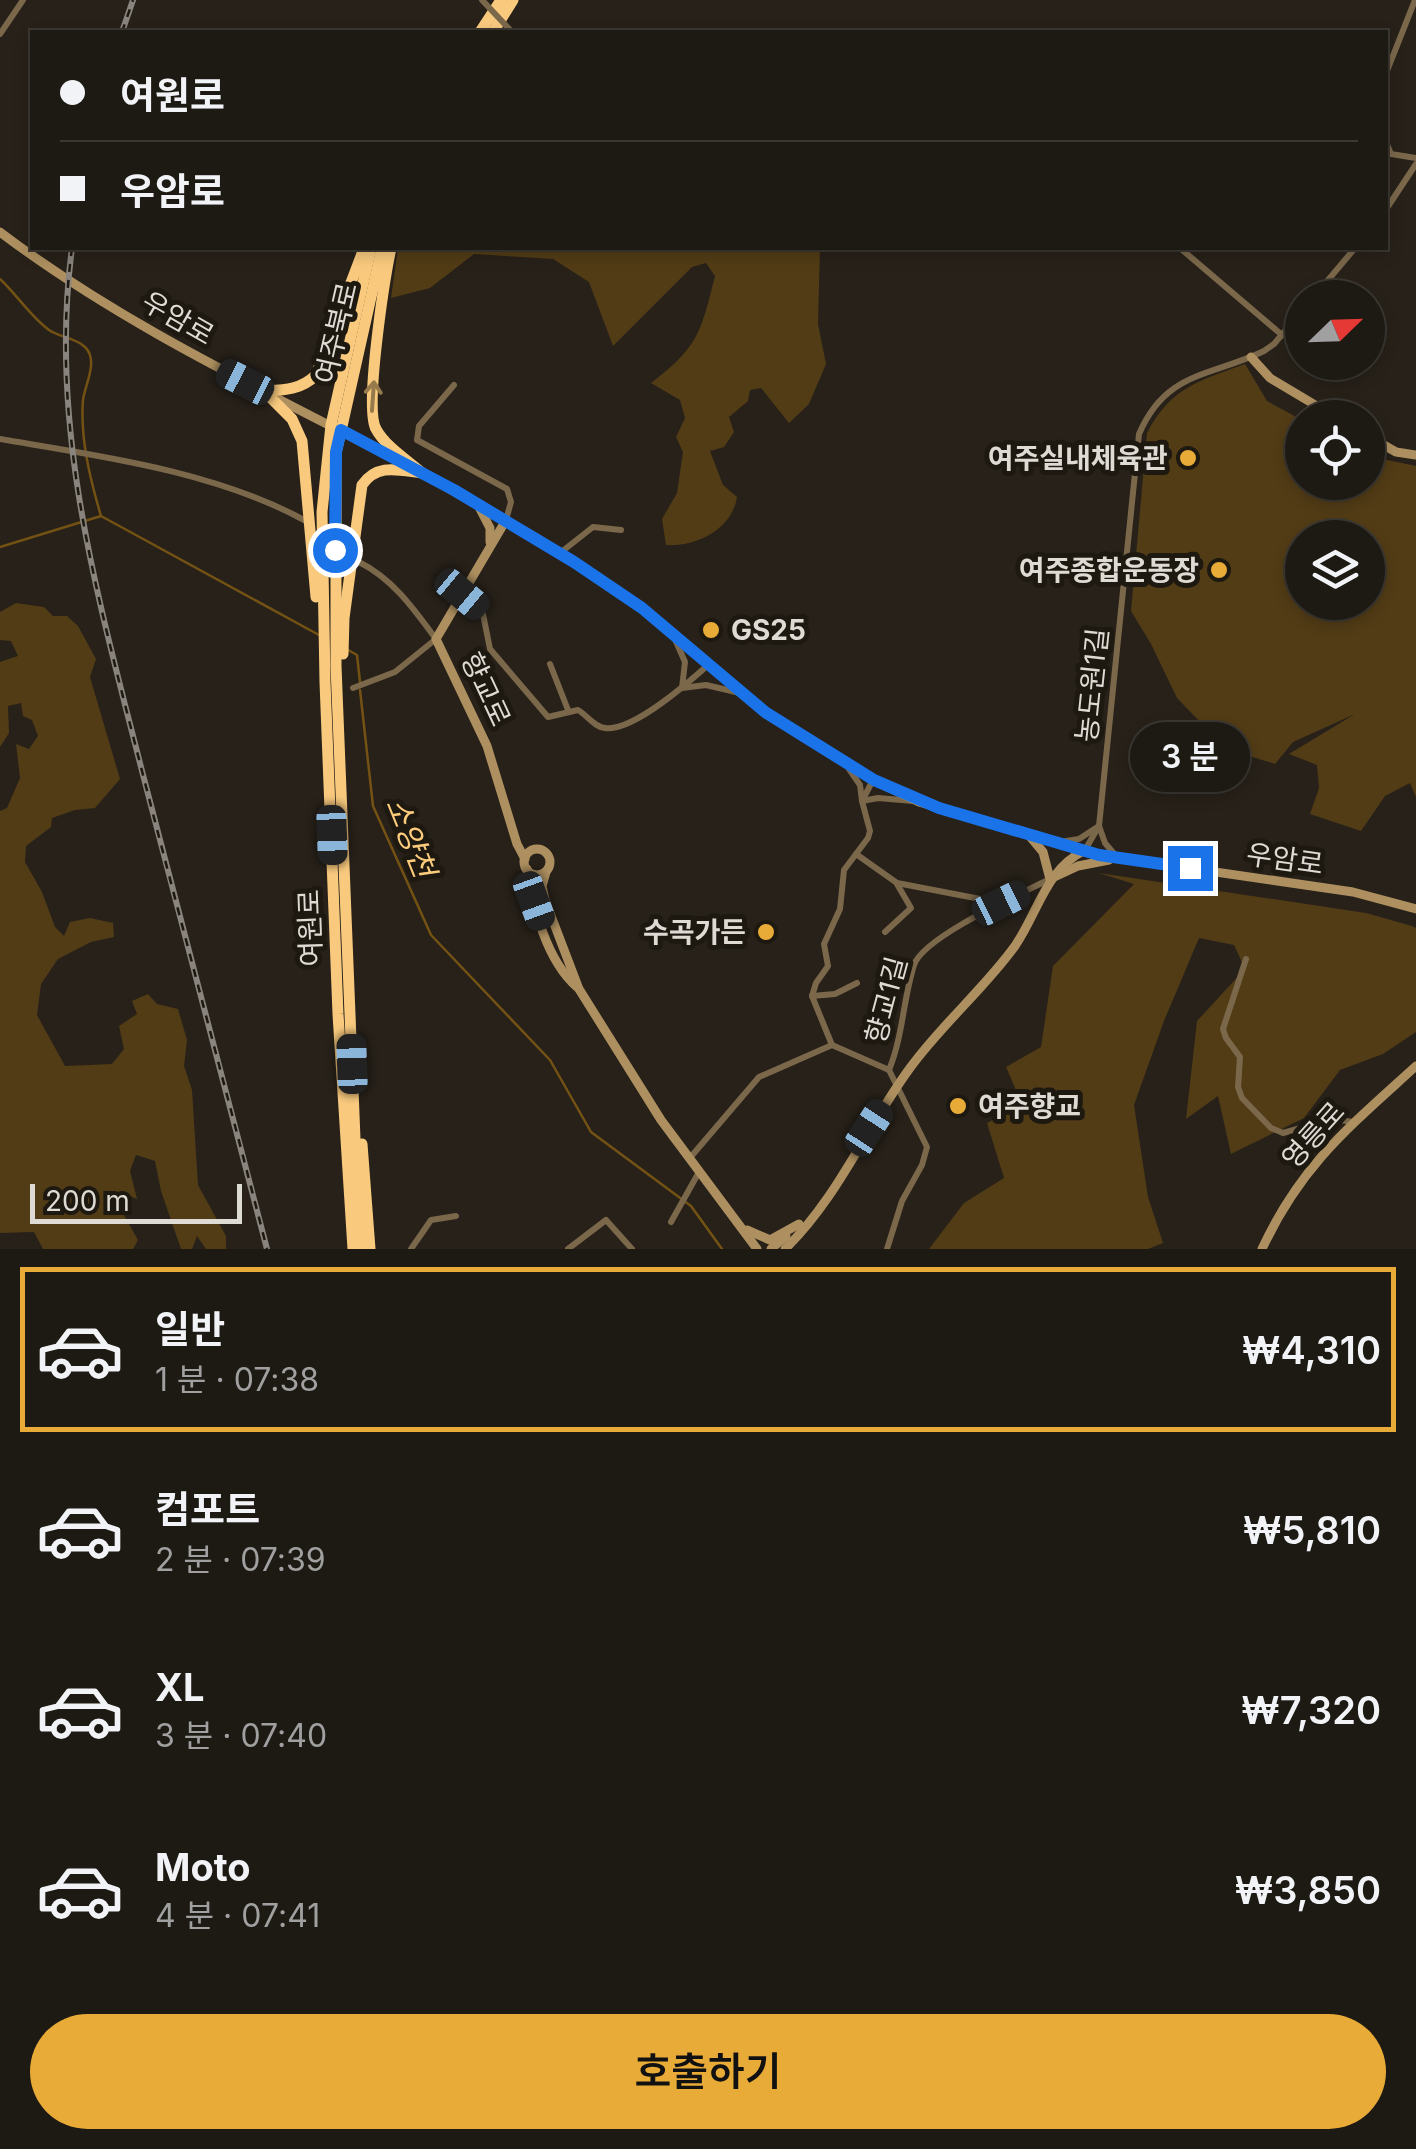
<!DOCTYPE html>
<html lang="ko">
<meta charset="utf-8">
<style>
body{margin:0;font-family:Inter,"Noto Sans KR",sans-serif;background:#25221c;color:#f1f3f6;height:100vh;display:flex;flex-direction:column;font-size:38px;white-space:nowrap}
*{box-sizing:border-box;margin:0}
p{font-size:32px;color:#a0a0a0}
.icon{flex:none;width:55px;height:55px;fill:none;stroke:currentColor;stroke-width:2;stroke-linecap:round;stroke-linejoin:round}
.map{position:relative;height:1249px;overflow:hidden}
.side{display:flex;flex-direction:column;background:#1d1913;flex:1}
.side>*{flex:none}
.guide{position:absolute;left:30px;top:30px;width:1358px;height:220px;border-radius:0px;box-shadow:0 5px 15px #0003,0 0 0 2px #3b3833;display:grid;align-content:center;height:220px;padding:0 30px;background:#1d1913}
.needle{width:65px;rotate:67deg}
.controls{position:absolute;left:1285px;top:280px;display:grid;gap:20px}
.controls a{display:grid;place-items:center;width:100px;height:100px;border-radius:50%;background:#1d1913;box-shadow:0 5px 15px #0003,0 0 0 2px #3b3833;font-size:50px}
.scale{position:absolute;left:30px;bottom:25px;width:212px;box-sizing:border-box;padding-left:10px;border:5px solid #dedad4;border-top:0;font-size:28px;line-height:35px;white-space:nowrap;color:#dedad4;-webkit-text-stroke:8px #1d1810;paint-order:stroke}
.end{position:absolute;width:45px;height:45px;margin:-22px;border:12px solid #1a73e8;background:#fff;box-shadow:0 0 0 5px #fff}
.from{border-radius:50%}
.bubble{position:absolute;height:70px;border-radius:35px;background:#1d1913;box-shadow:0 5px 15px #0003,0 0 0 2px #3b3833;font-size:32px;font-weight:600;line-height:70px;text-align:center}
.car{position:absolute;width:30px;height:60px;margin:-30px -15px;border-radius:12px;box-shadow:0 0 8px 2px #0007;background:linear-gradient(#222 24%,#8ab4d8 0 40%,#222 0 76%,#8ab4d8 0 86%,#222 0)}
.guide b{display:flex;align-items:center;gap:35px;height:95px;font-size:38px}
.guide b+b{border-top:2px solid #3b3833}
.guide i{width:25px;height:25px;background:#f1f3f6}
ul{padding:18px 0 0;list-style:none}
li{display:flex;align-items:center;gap:30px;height:165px;margin:0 20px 15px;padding:0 10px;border:5px solid transparent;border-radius:0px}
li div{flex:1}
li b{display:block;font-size:38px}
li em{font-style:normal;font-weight:600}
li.current{border-color:#e9ab38}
li>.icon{width:90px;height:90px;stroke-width:1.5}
.button{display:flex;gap:20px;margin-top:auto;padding:20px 30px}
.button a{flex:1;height:115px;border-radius:60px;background:#e9ab38;color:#111;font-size:40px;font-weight:600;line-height:115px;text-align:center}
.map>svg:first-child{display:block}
</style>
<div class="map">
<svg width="1416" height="1249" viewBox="0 0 1416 1249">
<rect width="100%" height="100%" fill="#272119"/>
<g fill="#523c16" fill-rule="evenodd">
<path d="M 398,248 L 820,248 L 818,324 L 826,364 L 809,404 L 789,423 L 761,388 L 750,390 L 748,401 L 729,417 L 734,432 L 724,447 L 710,451 L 723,485 L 737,497 C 732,529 697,547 666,545 L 662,519 L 677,493 L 683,452 L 676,437 L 685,418 L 680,400 L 651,383 C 699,347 701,331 715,276 L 706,263 L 692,267 L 613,346 L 589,282 L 553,259 L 474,254 L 430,288 L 391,298 Z"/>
<path d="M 1245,364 L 1267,401 L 1302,420 L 1302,482 L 1368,482 L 1368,456 L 1416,466 L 1416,797 L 1410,783 L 1385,796 L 1361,831 L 1310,814 L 1319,788 L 1317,765 L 1289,754 L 1355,714 L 1293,742 L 1275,764 L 1226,749 L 1177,698 L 1151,644 L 1131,611 L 1147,433 C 1171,387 1199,381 1245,364 ZM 1302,538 L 1368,538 L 1368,602 L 1302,602 Z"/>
<path d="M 16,603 L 44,607 L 53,616 L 67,616 L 78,626 L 96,659 L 90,677 L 120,779 L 95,808 L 75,810 L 52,818 L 51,827 L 26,846 L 25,862 L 42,892 L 55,927 L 64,936 L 70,922 L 90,918 L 113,923 L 114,937 L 91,942 L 58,959 L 41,984 L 37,1015 L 65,1066 L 112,1064 L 124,1049 L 119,1026 L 137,1014 L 132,1001 L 148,994 L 157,1004 L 178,1009 L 187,1040 L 184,1066 L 192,1090 L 198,1185 L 226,1236 L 226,1249 L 206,1249 L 197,1236 L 192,1249 L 181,1249 L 161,1191 L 155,1161 L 136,1155 L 130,1171 L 137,1199 L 122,1193 L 117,1203 L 138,1240 L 133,1249 L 43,1249 L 34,1232 L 0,1233 L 0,811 L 7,808 L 20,778 L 16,744 L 29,749 L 38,736 L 32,720 L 23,716 L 21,703 L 8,706 L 9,733 L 0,747 L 0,662 L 18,656 L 11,641 L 0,640 L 0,612 Z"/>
<path d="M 1099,873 L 1366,913 L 1412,926 L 1416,928 L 1416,1032 L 1383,1054 L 1340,1070 L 1304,1118 L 1231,1154 L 1218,1096 L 1186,1119 L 1197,1021 L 1245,969 L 1234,945 L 1199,938 L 1164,1021 L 1134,1105 L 1148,1197 L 1163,1243 L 1148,1249 L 929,1249 L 964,1203 L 1004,1178 L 987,1123 L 1008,1112 L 1018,1095 L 1006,1067 L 1041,1047 L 1053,966 L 1134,884 Z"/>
</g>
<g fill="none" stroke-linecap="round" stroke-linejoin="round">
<g stroke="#735214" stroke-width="2.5">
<path d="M 0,279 C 17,295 31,317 49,330 C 59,337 76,338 85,347 C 99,361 85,384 83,400 C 80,438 90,479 101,516"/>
<path d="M 0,547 L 101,516 L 319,635"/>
<path d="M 348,650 L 357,655 L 360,682"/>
<path d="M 360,690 L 373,806 L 431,935 L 550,1060 L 591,1132 L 691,1206 L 722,1249"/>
</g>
<g stroke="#7b684b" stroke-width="6">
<path d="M 0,34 L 23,0"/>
<path d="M 1385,76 L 1415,0"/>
<path d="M 1385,140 L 1391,154 L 1416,158"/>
<path d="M 1385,211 L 1416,164"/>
<path d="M 1180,248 L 1282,335"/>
<path d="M 1313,298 L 1355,248"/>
<path d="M 454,385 L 419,426 L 417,440 L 507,489 L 511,502 L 506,520"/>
<path d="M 0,439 C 100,456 214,471 304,520"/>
<path d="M 560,553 L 593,527 L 621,530"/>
<path d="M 462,594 L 483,614 L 490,649 L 548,717 L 578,710 C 587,715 594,727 605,728 C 632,732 688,683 708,665"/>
<path d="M 674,637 L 685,662 L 682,688 L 706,685 L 740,693"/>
<path d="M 550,664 L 568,710"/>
<path d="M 353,688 L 395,672 L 436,639 C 414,609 393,579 359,562"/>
<path d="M 849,769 L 860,785 L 862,801 L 878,798 L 913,801"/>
<path d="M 1060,842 L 1079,839 L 1099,826 L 1105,843 L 1116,856"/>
<path d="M 1085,850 L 1099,826 L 1139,434 C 1166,371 1210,377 1264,351 L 1274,344 L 1302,311"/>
<path d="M 856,854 L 897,883 L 1001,903"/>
<path d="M 885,932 L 911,908 L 897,884"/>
<path d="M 1246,959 L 1223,1029 L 1226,1038 L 1240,1057 L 1238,1087 L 1242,1098 L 1271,1128 L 1283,1133 L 1333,1119 L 1353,1122"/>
<path d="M 812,996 L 835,994 L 857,983"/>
<path d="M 832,1045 L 889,1070"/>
<path d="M 689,1159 L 759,1077 L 832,1045 L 812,996 L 816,983 L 828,966 L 824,944 L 840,909 L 844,870 L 868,838 L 870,831 L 862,801 L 873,780"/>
<path d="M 671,1222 L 699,1172"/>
<path d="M 411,1249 L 431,1220 L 456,1216"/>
<path d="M 568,1249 L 606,1220 L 632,1249"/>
<path d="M 887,1249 L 902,1201 L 922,1165 L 927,1147 L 889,1070 C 903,1036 903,1000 914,965 C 923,937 1022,893 1050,879"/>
</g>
<g stroke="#ae9060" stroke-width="9">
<path d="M 0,232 C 124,326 267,392 404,464"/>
<path d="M 1251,357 L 1270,378 L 1337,418"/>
<path d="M 1368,436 L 1396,452 L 1416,455"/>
<path d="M 418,471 L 538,539 L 642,608 L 765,712 L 873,780 L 919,802 L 1099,855 L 1353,892 L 1416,909"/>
<path d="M 478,505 L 490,528 L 490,542"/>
<path d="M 506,520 L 436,639 L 487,746 L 517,844 L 525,859"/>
<path d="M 1028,834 L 1043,852 L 1050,879 L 1078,866 L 1109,860"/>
<circle cx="537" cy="862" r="13"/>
<path d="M 527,869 C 533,908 547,961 577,987"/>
<path d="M 546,872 L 542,886 L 545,900 L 579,989 L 661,1120 L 757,1249"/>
<path d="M 747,1230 L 770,1240 L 799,1224"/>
<path d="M 771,1249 L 786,1236"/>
<path d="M 785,1249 C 838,1198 867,1126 910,1068 C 942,1024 984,989 1015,946 C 1039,911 1045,870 1085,850"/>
<path d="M 1262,1249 C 1301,1165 1349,1127 1416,1066"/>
</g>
<g stroke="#f9ca7e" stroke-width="11">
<path d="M 480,32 L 501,0"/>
<path d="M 493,32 L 513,0"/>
<path d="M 391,248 C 385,276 364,408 376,429 C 385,446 407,460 422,473"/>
<path d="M 264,391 L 292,419 L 302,441 L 316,597"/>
<path d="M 264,391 C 284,390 301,390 316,375 L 363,251"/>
<path d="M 343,654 L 344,618 L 362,485 C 377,463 398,470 422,473"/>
<path d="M 362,1144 L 370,1249"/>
<path d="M 353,1249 L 338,1014 L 325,682 L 322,512 L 331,425 L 371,248"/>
<path d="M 362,1249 L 357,1189 L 336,666 L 336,453 L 382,248"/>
</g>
<g stroke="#89847d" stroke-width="6">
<g id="rail">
<path d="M 122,32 L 133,0"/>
<path d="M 72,248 C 48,427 98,598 142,771 C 183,931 226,1089 267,1249"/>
</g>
</g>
<use href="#rail" stroke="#1d1810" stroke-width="2.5" stroke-dasharray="8" stroke-linecap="butt"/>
<path stroke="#7b684b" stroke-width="6" d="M 482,0 L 512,32"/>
</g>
<defs><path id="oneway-shaft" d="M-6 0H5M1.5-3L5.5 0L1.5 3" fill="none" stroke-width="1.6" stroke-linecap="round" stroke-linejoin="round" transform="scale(2.5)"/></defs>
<use stroke="#967a4c" href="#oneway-shaft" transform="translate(373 396) rotate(-86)"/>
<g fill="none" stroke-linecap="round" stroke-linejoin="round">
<path stroke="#1a73e8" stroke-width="12" d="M 335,550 L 336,452 L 341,430 L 454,490 L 574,562 L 642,608 L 765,712 L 874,780 L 939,808 L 1099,855 L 1190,868"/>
</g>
<g fill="#e9ab38" stroke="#1d1810" stroke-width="4">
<circle cx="1188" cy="458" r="10"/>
<circle cx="1219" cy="570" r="10"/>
<circle cx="711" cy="630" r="10"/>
<circle cx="766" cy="932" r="10"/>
<circle cx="958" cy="1106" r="10"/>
</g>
<g text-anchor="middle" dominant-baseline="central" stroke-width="10" stroke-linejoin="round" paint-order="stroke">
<g font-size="28" fill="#dedad4" stroke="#1d1810">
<text transform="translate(178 318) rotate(30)">우암로</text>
<text transform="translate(336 333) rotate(-77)">여주북로</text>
<text transform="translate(1092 685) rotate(-84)">농도원1길</text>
<text transform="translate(486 689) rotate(65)">향교로</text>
<text transform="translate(1285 859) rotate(8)">우암로</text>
<text transform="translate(310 928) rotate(-92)">여원로</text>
<text transform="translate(886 1000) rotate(-75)">향교1길</text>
<text transform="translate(1313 1135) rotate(-48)">영릉로</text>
</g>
<g font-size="28" font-weight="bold" fill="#dedad4" stroke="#1d1810" text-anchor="end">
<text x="1168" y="458">여주실내체육관</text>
<text x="1199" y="570">여주종합운동장</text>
<text x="731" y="630" text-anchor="start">GS25</text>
<text x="746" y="932">수곡가든</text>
<text x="978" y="1106" text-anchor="start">여주향교</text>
</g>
<g font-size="30" font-style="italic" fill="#fccc7d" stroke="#1d1810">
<text transform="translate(411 837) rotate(68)">소양천</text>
</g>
</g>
</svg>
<div class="controls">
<a><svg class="needle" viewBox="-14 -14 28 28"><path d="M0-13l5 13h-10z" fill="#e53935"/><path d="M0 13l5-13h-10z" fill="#a0a0a0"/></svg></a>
<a><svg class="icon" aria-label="locate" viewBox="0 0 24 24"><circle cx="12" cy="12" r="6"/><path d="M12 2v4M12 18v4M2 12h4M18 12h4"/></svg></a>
<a><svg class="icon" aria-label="layers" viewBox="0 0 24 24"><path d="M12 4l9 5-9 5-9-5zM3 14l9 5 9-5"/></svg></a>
</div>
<div class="scale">200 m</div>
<i class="end from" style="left:335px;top:550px"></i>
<i class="end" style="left:1190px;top:868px"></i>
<div class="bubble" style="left:1130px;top:722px;width:120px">3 분</div>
<i class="car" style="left:245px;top:382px;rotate:297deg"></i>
<i class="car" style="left:462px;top:594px;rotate:130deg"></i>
<i class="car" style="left:332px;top:835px;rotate:178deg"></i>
<i class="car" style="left:534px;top:901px;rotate:160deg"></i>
<i class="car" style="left:1001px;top:903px;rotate:64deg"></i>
<i class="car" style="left:352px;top:1064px;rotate:358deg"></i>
<i class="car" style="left:869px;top:1128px;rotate:33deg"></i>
<div class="guide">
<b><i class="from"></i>여원로</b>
<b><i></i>우암로</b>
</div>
</div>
<section class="side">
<ul>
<li class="current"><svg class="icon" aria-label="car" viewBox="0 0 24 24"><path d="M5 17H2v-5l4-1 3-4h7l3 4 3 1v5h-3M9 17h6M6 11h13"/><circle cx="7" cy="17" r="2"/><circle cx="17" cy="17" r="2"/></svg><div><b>일반</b><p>1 분 · 07:38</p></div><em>₩4,310</em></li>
<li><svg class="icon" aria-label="car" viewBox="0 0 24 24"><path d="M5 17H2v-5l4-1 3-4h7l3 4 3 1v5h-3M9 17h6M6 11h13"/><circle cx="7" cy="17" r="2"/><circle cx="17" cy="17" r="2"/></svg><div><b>컴포트</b><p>2 분 · 07:39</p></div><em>₩5,810</em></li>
<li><svg class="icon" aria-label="car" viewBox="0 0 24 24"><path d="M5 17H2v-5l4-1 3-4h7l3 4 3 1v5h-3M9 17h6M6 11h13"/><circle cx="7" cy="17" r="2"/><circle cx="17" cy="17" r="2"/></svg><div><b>XL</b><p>3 분 · 07:40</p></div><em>₩7,320</em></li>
<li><svg class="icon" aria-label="car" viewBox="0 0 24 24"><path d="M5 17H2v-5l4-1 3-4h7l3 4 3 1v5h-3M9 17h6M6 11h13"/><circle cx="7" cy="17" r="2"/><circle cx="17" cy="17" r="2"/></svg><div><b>Moto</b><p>4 분 · 07:41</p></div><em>₩3,850</em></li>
</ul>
<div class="button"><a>호출하기</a></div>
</section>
